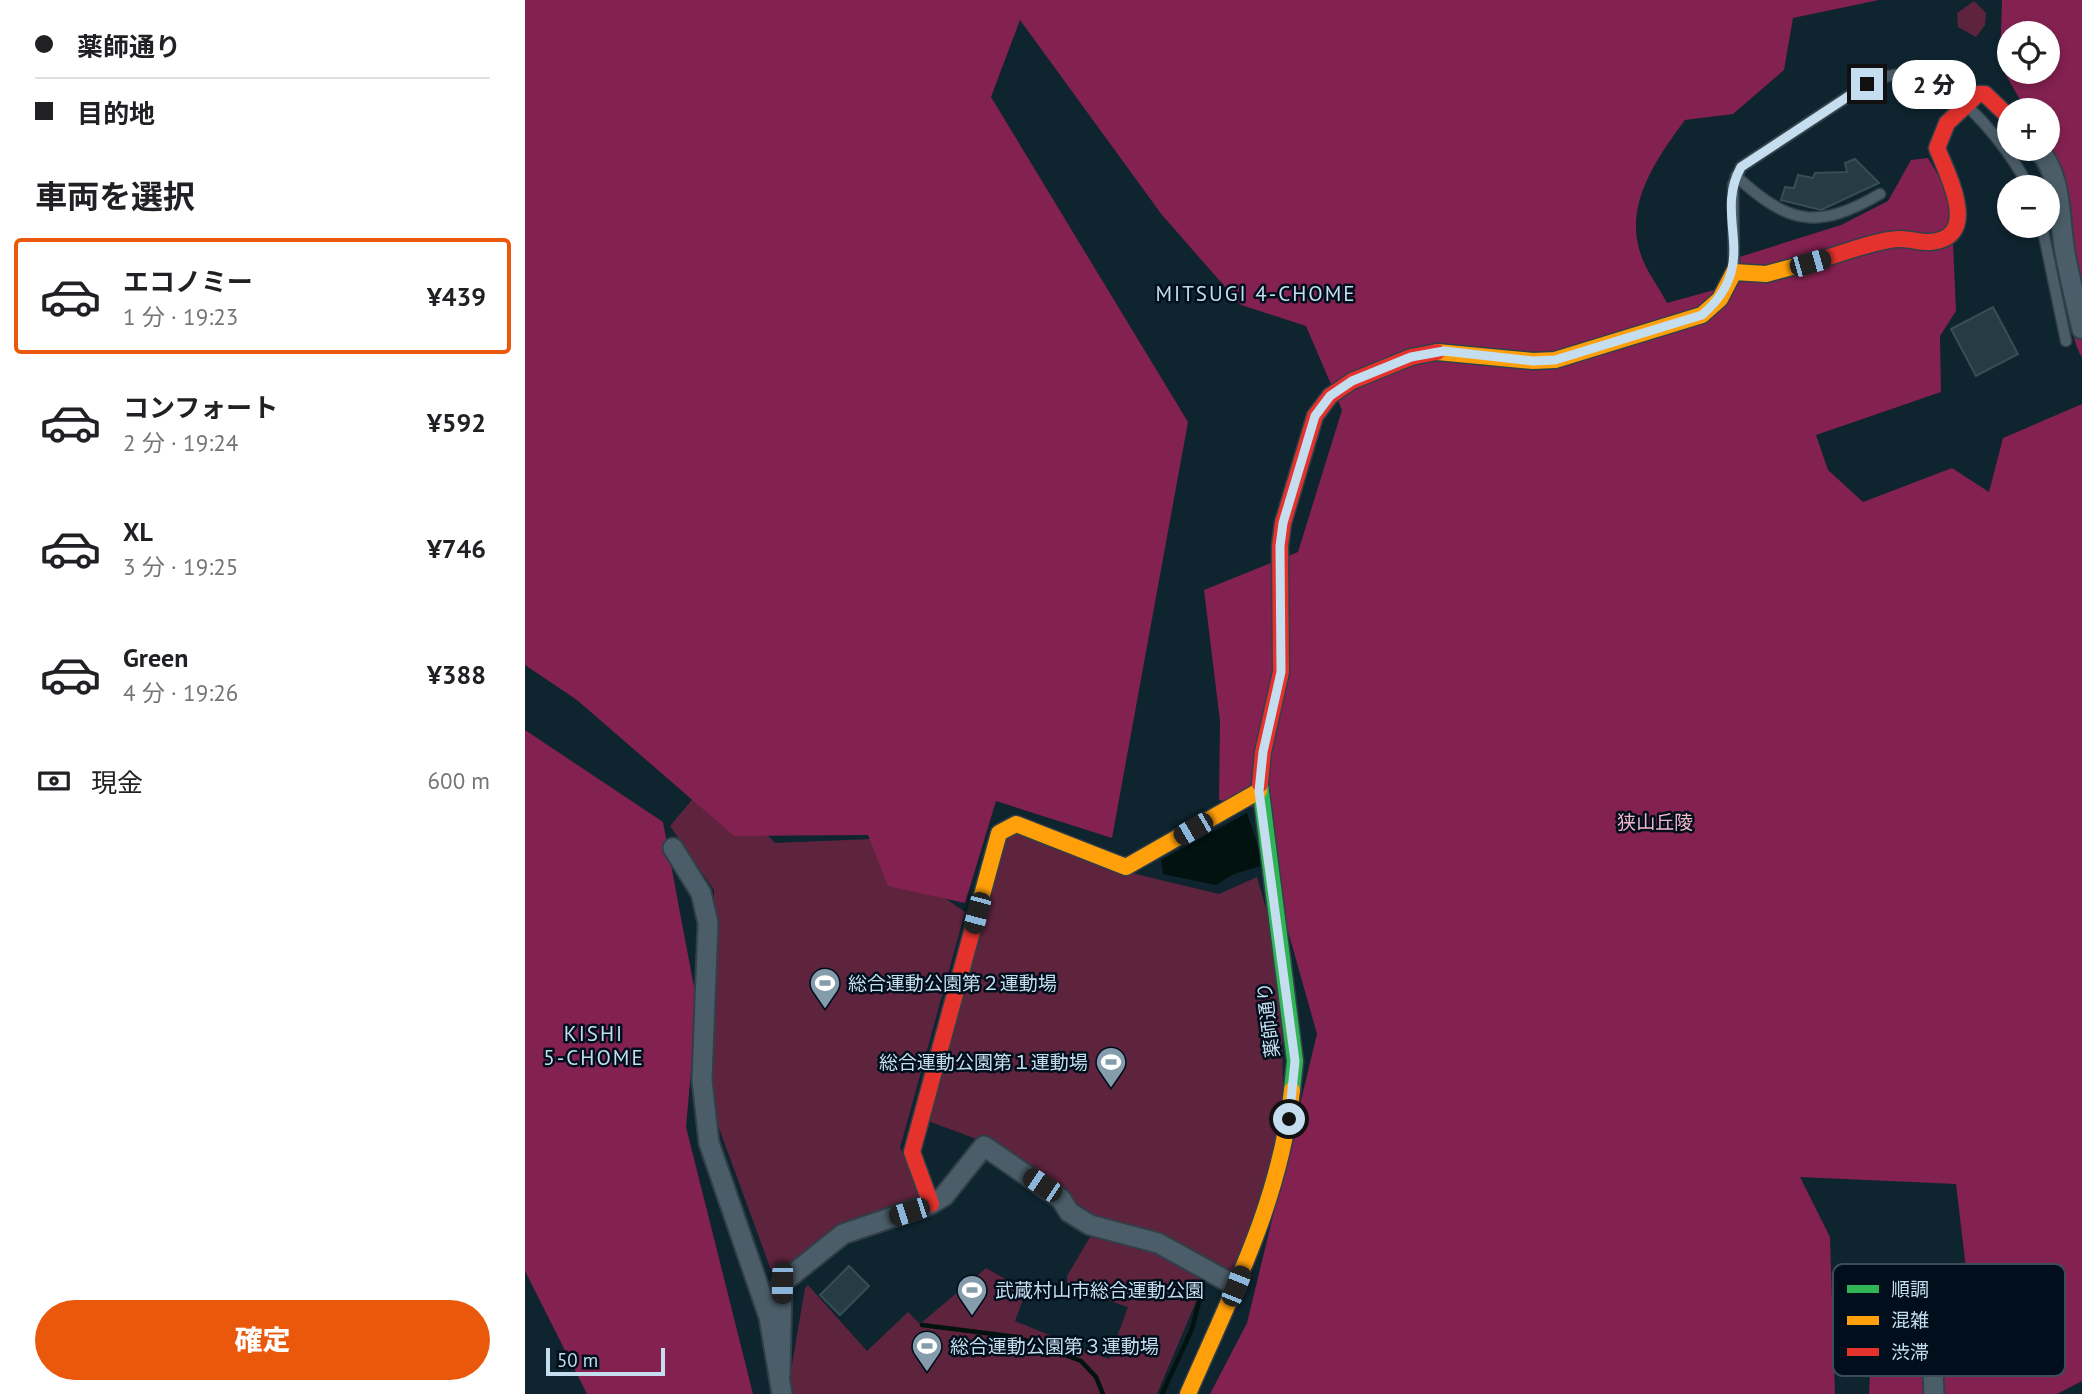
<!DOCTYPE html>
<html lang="ja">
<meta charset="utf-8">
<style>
body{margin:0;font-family:"PT Sans","Noto Sans JP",sans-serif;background:#f2f2f2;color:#202124;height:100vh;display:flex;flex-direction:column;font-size:26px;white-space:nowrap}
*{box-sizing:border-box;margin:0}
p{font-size:23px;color:#757577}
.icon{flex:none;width:38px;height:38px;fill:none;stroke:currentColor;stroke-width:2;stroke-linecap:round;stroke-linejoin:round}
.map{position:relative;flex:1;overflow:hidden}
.sheet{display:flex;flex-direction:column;background:#fff;width:525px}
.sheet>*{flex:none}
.guide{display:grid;align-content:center;height:154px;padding:0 35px;background:#fff}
.controls{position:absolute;left:1472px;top:21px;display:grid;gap:14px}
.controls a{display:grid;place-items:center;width:63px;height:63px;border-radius:50%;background:#fff;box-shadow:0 4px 10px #0003;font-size:35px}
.scale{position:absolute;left:21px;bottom:18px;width:119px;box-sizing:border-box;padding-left:7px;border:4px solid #c4ddef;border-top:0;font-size:19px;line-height:24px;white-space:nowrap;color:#c4ddef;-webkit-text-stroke:5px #000f1b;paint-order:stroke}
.end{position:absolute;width:32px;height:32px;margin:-16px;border:9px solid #c4ddef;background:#111;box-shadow:0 0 0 4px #111}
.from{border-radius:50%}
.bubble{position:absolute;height:49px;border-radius:24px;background:#fff;box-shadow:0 4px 10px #0003;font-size:23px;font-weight:800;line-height:49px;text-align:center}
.car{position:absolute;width:21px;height:42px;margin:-21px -10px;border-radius:9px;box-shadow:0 0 5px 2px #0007;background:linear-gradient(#222 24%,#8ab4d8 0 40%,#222 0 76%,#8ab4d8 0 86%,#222 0)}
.guide b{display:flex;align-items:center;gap:24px;height:66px;font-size:26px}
.guide b+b{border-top:2px solid #e0e0e0}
.guide i{width:18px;height:18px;background:#202124}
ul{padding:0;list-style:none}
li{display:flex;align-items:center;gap:21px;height:116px;margin:0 14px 10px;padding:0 21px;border:4px solid transparent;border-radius:7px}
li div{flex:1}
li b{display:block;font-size:26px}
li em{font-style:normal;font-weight:800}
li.current{border-color:#ea580c}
li>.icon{width:63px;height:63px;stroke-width:1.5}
h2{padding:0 35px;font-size:32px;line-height:84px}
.pay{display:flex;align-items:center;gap:18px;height:77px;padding:0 35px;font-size:26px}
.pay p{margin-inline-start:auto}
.button{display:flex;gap:14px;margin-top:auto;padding:14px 35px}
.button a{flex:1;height:80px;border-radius:42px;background:#ea580c;color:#fff;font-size:28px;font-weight:800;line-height:80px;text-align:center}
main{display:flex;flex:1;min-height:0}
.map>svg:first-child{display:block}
</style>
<main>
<section class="sheet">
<div class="guide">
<b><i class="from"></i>薬師通り</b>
<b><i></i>目的地</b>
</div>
<h2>車両を選択</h2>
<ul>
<li class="current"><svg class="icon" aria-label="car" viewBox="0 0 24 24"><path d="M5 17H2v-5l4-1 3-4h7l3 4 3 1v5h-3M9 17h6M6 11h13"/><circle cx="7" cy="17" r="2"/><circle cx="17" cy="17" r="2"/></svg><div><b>エコノミー</b><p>1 分 · 19:23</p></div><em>¥439</em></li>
<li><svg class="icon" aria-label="car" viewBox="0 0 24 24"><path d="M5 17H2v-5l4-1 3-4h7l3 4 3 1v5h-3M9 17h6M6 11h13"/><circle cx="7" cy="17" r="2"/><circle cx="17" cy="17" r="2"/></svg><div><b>コンフォート</b><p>2 分 · 19:24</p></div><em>¥592</em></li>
<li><svg class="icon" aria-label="car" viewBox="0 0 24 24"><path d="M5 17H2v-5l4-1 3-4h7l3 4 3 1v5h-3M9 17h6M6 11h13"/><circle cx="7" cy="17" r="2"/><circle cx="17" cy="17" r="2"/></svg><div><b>XL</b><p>3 分 · 19:25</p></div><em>¥746</em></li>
<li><svg class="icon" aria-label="car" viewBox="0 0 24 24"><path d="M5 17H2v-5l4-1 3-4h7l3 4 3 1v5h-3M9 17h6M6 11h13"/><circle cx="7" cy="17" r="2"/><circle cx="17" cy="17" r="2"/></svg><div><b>Green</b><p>4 分 · 19:26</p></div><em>¥388</em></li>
</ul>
<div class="pay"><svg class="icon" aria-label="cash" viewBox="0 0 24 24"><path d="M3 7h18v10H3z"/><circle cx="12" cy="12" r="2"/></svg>現金<p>600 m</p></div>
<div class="button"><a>確定</a></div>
</section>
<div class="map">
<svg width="1557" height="1394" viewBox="0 0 1557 1394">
<rect width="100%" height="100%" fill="#0e242f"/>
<g fill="#5e243e">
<path d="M 1449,1 L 1461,13 L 1460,25 L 1451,37 L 1433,27 L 1432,13 Z"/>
<path d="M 187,776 L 250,843 L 370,838 L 414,894 L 440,912 L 375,1148 L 401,1197 L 250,1281 L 187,1109 L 189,890 L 145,826 Z"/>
<path d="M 491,829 L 598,871 L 694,894 L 732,877 L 756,961 L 759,1149 L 718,1286 L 568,1222 L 473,1147 L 403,1121 L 478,837 Z"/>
<path d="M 565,1237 L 630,1250 L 681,1278 L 632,1394 L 262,1394 L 280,1288 L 283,1285 L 342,1351 L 383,1312 L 395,1324 L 461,1268 L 501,1291 L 490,1321 L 584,1359 L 603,1307 L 543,1287 L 542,1276 Z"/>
</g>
<g fill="#832150" fill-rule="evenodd">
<path d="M 0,0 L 1354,0 L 1268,18 L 1259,70 L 1208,114 L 1160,120 C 1132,158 1098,205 1116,255 C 1121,271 1134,287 1142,303 L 1189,290 L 1205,260 L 1316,225 L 1363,201 L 1386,160 L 1403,158 L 1426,197 L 1431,311 L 1415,336 L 1416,392 L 1291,435 L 1303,470 L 1338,502 L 1427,468 L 1464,492 L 1478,438 L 1557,404 L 1557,1381 L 1532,1394 L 1344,1394 L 1346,1354 L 1451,1353 L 1431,1184 L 1275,1177 L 1305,1237 L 1310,1394 L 685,1394 L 722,1323 L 792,1034 L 728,807 L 694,800 L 695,721 L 679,590 L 773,552 L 817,410 L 781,326 L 716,305 L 637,215 L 495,20 L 466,97 L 663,422 L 587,838 L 471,801 L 440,903 L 363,886 L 343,835 L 209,836 L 52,700 L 0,665 Z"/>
<path d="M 1477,0 L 1557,0 L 1557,357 C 1538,333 1522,149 1522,110 L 1501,110 L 1475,65 ZM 1484,33 L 1522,33 L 1522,72 L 1484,72 Z"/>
<path d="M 0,730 L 138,822 L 172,1003 L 161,1127 L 228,1394 L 62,1394 L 0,1271 Z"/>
</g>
<path fill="#01120f" d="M 722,813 L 739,865 L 709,874 L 691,885 L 638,874 L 636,860 Z"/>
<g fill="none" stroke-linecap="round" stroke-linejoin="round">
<g stroke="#01120f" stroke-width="4.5">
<path d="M 397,1325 L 492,1337 L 556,1361 L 571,1377 L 578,1394"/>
<path d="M 637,1394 L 667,1329 L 674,1302"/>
</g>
</g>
<g fill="#263c44" stroke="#384e57" stroke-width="2">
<path d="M 1330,159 L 1354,183 L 1296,210 L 1256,200 L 1260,187 L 1269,188 L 1273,175 L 1288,178 L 1290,173 L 1322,172 L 1320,163 Z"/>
<path d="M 1468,307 L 1493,354 L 1451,376 L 1426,329 Z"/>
<path d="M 324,1266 L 344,1286 L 315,1315 L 295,1295 Z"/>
</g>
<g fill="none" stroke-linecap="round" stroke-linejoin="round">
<g stroke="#313f49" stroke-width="13">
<g id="lane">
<path d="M 1211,176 C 1264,225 1293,230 1355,194"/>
<path d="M 1517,226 L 1541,341"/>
<path d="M 1209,271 L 1208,185 L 1216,167 L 1342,84 L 1363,76 L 1393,72 C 1439,93 1481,144 1504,187"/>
</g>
</g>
<g stroke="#313f49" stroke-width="23">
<g id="street">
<path d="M 1513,149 C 1538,176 1534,219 1540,253 C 1545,279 1551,304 1557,329"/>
<path d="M 148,848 L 176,893 L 183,923 L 177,1080 L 184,1143 L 244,1317 L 257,1394"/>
<path d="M 1387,1275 L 1406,1324 L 1409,1394"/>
<path d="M 255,1375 L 257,1283 L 318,1234 L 406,1204 L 419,1196 L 459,1146 L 536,1199 L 544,1212 L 565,1225 L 633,1243 L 711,1286"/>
</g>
</g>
<g stroke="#313f49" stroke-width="19">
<path id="fast" d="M 735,784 L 770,1061 L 767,1090"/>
</g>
<g stroke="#313f49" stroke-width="19">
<g id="slow">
<path d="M 912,352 L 1008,361 L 1030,360 L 1177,315 L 1195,299 L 1209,272 L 1241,274 L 1294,260"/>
<path d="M 454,906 L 474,833 L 491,824 L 601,867 L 734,791"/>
<path d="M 663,1394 C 706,1295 756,1199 767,1090"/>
</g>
</g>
<g stroke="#313f49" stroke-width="19">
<g id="jam">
<path d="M 1294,260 C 1319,253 1347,241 1373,239 C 1384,238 1395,243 1405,242 C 1457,238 1422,174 1412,148 L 1422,123 L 1453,94 L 1460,94 L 1484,117"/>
<path d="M 735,784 L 738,752 L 756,672 L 755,546 L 758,523 L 790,416 L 805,396 L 827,381 L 886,357 L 912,352"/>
<path d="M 406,1204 L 387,1152 L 454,906"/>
</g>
</g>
<use href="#lane" stroke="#4b5d68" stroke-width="10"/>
<use href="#street" stroke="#4b5d68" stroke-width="19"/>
<use href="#fast" stroke="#30b455" stroke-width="16"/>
<use href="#slow" stroke="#ff9f0a" stroke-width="16"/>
<use href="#jam" stroke="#e5322d" stroke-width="16"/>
</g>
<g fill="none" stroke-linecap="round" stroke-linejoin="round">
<path stroke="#c4ddef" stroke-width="9" d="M 764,1119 L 770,1061 L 734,791 L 738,752 L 756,672 L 755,546 L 758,523 L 790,416 L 805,396 L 827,381 L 886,357 L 919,351 L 1008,361 L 1030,360 L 1177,315 C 1238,262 1187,219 1216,167 L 1342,84"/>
</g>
<defs>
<g id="stadium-pin" transform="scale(1.575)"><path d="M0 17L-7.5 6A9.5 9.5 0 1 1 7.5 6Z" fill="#849cac" stroke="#000f1b"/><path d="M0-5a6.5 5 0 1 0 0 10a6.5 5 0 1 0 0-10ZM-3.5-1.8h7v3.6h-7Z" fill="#fff"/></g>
</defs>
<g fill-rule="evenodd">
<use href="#stadium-pin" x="300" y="983"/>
<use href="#stadium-pin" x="586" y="1062"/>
<use href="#stadium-pin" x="447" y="1290"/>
<use href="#stadium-pin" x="402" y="1346"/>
</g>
<g text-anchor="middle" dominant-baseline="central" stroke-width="5" stroke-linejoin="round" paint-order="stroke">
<g font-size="19" fill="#f4b7c9" stroke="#000f1b">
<text x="1130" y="822">狭山丘陵</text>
</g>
<g font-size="19" fill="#c4ddef" stroke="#000f1b" text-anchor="start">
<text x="323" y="983">総合運動公園第２運動場</text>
<text x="563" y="1062" text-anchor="end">総合運動公園第１運動場</text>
<text x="470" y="1290">武蔵村山市総合運動公園</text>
<text x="425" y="1346">総合運動公園第３運動場</text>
</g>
<g font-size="19" fill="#c4ddef" stroke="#000f1b">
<text transform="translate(743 1020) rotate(-97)">薬師通り</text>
</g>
<g font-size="21" letter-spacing="2" fill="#c4ddef" stroke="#000f1b">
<text x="731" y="293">MITSUGI 4-CHOME</text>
<text x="69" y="1033">KISHI<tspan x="69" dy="24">5-CHOME</tspan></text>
</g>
</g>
<rect x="1308" y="1264" width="232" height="112" rx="10" fill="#000f1b" stroke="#3b4d5b" stroke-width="2"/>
<rect x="1322" y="1285" width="32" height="8" fill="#30b455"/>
<rect x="1322" y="1316" width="32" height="9" fill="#ff9f0a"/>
<rect x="1322" y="1348" width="32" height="8" fill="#e5322d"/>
<g font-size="19" fill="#c4ddef">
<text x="1366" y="1296">順調</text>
<text x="1366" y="1327">混雑</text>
<text x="1366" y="1359">渋滞</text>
</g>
</svg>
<div class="controls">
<a><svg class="icon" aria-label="locate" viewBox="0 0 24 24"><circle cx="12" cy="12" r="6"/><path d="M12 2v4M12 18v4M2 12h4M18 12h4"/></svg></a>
<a>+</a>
<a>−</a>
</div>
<div class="scale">50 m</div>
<i class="end from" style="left:764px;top:1119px"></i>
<i class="end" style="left:1342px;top:84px"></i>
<div class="bubble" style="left:1367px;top:60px;width:84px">2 分</div>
<i class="car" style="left:1285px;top:263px;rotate:74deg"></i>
<i class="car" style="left:668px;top:829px;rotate:240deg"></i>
<i class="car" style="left:452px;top:913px;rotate:195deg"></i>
<i class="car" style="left:517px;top:1185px;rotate:304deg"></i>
<i class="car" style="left:384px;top:1212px;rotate:252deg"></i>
<i class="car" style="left:257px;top:1283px;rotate:181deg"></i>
<i class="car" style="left:711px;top:1286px;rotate:22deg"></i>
</div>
</main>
